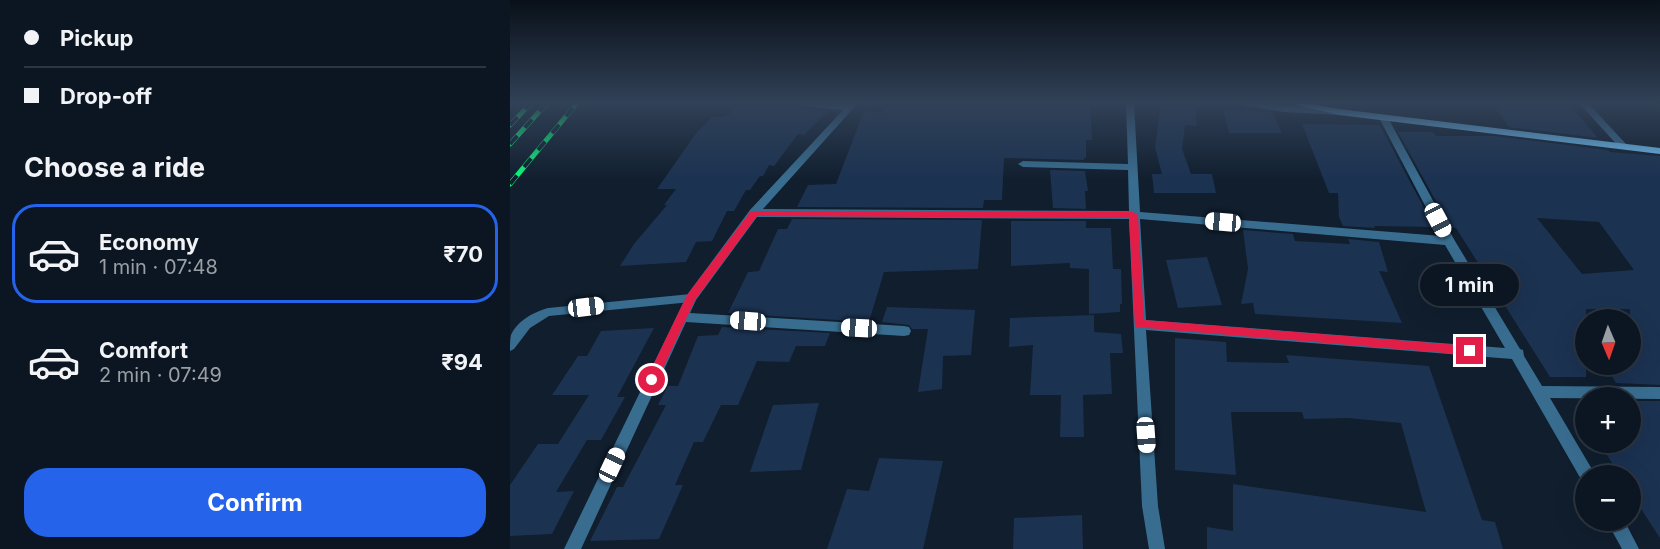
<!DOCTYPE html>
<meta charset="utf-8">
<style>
body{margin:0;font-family:Inter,sans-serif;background:#1a232f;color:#f1f3f6;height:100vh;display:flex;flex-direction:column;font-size:22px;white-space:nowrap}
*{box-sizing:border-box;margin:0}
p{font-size:20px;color:#9a9fa5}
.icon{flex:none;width:33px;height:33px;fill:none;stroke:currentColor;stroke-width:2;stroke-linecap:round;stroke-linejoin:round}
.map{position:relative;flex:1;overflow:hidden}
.sheet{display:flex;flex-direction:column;background:#0c1622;width:510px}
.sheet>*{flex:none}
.hud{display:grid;align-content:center;height:132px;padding:0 24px;background:#0c1622}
.needle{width:39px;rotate:178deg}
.tools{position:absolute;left:1065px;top:309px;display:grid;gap:12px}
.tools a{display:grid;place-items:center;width:66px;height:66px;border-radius:50%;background:#0c1622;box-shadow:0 6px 24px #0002,0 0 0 2px #2c3540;font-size:30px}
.end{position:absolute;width:27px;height:27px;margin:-14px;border:8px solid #e11d48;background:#fff;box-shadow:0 0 0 3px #fff}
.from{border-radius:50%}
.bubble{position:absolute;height:42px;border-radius:21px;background:#0c1622;box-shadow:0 6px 24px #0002,0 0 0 2px #2c3540;font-size:20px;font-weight:700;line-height:42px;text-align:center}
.car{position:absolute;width:18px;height:36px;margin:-18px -9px;border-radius:8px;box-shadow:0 0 4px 2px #0007;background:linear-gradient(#fff 24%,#345 0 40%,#fff 0 76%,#345 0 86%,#fff 0)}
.hud b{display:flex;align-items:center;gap:21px;height:57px;font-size:22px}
.hud b+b{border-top:2px solid #2c3540}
.hud i{width:15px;height:15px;background:#f1f3f6}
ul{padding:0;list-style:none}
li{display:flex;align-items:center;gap:18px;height:99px;margin:0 12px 9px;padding:0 12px;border:3px solid transparent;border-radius:24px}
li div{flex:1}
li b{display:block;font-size:22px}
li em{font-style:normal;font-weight:700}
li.on{border-color:#2563eb}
li>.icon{width:54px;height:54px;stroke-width:1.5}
h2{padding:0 24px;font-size:27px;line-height:72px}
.primary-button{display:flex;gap:12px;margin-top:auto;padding:12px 24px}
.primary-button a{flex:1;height:69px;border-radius:24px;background:#2563eb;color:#fff;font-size:24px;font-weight:700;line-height:69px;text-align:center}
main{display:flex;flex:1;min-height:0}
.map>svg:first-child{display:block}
</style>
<main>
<section class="sheet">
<div class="hud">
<b><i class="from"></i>Pickup</b>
<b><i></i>Drop-off</b>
</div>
<h2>Choose a ride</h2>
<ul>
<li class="on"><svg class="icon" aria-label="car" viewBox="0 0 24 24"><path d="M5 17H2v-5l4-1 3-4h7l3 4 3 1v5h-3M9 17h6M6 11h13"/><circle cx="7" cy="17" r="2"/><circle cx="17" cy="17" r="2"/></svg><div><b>Economy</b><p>1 min · 07:48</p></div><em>₹70</em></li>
<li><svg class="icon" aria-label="car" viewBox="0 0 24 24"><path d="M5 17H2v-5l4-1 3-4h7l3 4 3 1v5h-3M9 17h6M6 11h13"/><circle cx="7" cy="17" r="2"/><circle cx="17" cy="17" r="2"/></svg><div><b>Comfort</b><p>2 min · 07:49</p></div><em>₹94</em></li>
</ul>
<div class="primary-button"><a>Confirm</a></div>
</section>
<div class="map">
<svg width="1150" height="549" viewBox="0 0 1150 549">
<rect width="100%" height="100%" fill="#101e2e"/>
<g fill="#1b3251" fill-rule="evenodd">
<path d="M 231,103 L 287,103 L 293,108 L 318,111 L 294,135 L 288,134 L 264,166 L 259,165 L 253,176 L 250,176 L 240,190 L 236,190 L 224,211 L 217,211 L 202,241 L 186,242 L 176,262 L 110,266 L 124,244 L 157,205 L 154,205 L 166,189 L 147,189 L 187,132 L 202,117 L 215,117 Z"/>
<path d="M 376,103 L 580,103 L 582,140 L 576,140 L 576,158 L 574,158 L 574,160 L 494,158 L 492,200 L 474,200 L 473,208 L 287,207 L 298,185 L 326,184 L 354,111 L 373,113 Z"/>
<path d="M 651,103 L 685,103 L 687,126 L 675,125 L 672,149 L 681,174 L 702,174 L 706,193 L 644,193 L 642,174 L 652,174 L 645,147 Z"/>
<path d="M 982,103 L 1058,103 L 1088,138 L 999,127 Z"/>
<path d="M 713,110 L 762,112 L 772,133 L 719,133 Z"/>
<path d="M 792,124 L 870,125 L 924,227 L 864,226 L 865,228 L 833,226 L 829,217 L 828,193 L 819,193 Z"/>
<path d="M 888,132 L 923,132 L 926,136 L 984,136 L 1098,150 L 1100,152 L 1150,156 L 1150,385 L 1106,383 L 1094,364 L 1120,364 L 1120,309 L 1076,309 L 1076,377 L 1040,377 L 946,228 L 940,227 ZM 1027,218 L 1089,222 L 1124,270 L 1072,274 Z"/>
<path d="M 540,170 L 575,171 L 578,191 L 575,191 L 576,209 L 543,208 Z"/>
<path d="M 282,219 L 472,220 L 468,269 L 374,272 L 359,322 L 218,313 L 238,272 L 249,271 L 268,229 L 277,229 Z"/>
<path d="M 501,221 L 576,221 L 576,228 L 601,228 L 603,269 L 611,269 L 612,304 L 610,304 L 610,312 L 579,314 L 579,269 L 560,268 L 560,263 L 501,266 Z"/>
<path d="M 733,230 L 783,234 L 785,241 L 840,244 L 838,239 L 869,242 L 878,272 L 869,271 L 892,323 L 745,314 L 743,303 L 731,304 L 738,269 Z"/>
<path d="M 697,257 L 712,305 L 668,308 L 656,260 Z"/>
<path d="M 377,307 L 465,310 L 461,355 L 433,356 L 432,389 L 408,392 L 418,329 L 402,329 L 399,325 L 372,322 Z"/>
<path d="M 584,315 L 584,332 L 611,334 L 613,353 L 600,353 L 602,394 L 573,395 L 574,437 L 550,437 L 551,395 L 520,395 L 523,345 L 499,347 L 500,318 Z"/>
<path d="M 212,327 L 320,333 L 315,346 L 286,346 L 279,362 L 247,361 L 228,405 L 211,405 L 193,442 L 184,442 L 165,485 L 173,485 L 149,539 L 80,541 L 107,487 L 113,487 L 156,405 L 148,405 L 158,386 L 168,386 L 188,336 L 208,335 Z"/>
<path d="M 144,328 L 107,397 L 115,397 L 91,440 L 77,440 L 46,492 L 64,491 L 42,534 L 0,536 L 0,485 L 28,444 L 48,444 L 79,395 L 42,395 L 68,356 L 77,356 L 91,331 Z"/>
<path d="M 665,338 L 716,342 L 717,362 L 779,363 L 776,355 L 919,366 L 972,520 L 985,522 L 993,549 L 697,549 L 697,527 L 723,531 L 723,484 L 916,512 L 891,423 L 838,418 L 794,419 L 792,412 L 721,412 L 726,475 L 665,470 Z"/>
<path d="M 1120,401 L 1150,401 L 1150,538 L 1120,492 L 1120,476 L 1110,476 L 1089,442 L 1120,442 Z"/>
<path d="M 309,403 L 291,470 L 240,472 L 263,405 Z"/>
<path d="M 369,458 L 433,461 L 413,549 L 317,549 L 337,489 L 359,491 Z"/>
<path d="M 572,515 L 573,549 L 503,549 L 504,518 Z"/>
</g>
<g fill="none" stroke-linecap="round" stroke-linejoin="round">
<path fill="#396d90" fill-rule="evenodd" d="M 181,294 L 185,295 L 186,298 L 185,301 L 181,302 L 39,316 L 20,328 L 4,349 L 0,351 C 0,346 0,339 1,335 C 7,321 24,312 38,308 Z"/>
<g fill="#396d90" fill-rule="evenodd">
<path d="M 289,103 L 337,105 L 339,103 L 348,103 L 253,209 L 619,211 L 618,170 L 513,167 L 508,164 L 513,161 L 618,164 L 616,103 L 624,103 L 630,212 L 931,236 L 869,118 L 871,116 L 877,116 L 945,241 L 1010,349 L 1013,350 L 1014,356 L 1032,386 L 1150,387 L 1150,399 L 1040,398 L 1086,476 L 1076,476 L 1076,482 L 1072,481 L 1002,359 L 636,330 L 648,506 L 655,549 L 639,549 L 632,506 L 619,219 L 247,217 L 186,300 L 180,313 L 394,326 L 399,327 L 401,331 L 399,335 L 394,336 L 176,322 L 71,549 L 54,549 L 177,295 L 240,210 L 333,110 L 293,106 ZM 630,219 L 935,245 L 995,348 L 636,320 Z"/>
<path d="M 733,103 L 829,109 L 834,112 L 829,115 L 774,112 L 737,106 Z"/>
<path d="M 1069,103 L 1078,103 L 1116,144 L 1116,148 L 1110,148 Z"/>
<path d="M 1096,520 L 1114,520 L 1129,549 L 1112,549 Z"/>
</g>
<path fill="#75c9ff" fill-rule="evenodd" d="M 778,103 L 797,103 L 829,109 L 1150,148 L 1150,154 L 829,115 Z"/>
<g stroke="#0aff7b" stroke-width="5">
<g id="rail">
<path d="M 0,125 L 21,103"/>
<path d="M 0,144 L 37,103"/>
<path d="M 0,184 L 67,103"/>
</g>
</g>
<use href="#rail" stroke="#101e2e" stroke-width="4" stroke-dasharray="11" stroke-linecap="butt"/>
</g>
<linearGradient id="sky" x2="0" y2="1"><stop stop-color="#091019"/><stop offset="0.57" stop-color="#314157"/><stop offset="1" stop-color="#314157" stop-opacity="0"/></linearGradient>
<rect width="1150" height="180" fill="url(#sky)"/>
<path fill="#e11d48" d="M 241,211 L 623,212 L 628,215 L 634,320 L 960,346 L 966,351 L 960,355 L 625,327 L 619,218 L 247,216 L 185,300 L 146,383 L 138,383 L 136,380 L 177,295 Z"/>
</svg>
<div class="tools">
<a><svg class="needle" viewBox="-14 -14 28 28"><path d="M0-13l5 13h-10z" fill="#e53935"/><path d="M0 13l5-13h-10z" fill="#9a9fa5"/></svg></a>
<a>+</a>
<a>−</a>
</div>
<i class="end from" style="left:142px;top:380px"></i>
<i class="end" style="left:960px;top:351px"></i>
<div class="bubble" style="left:910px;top:264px;width:99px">1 min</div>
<i class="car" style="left:928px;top:220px;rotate:152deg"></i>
<i class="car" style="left:713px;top:222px;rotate:275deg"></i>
<i class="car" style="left:76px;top:307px;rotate:83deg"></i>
<i class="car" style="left:238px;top:321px;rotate:274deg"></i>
<i class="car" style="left:349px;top:328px;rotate:273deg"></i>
<i class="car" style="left:636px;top:435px;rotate:176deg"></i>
<i class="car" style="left:102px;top:465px;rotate:25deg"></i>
</div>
</main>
